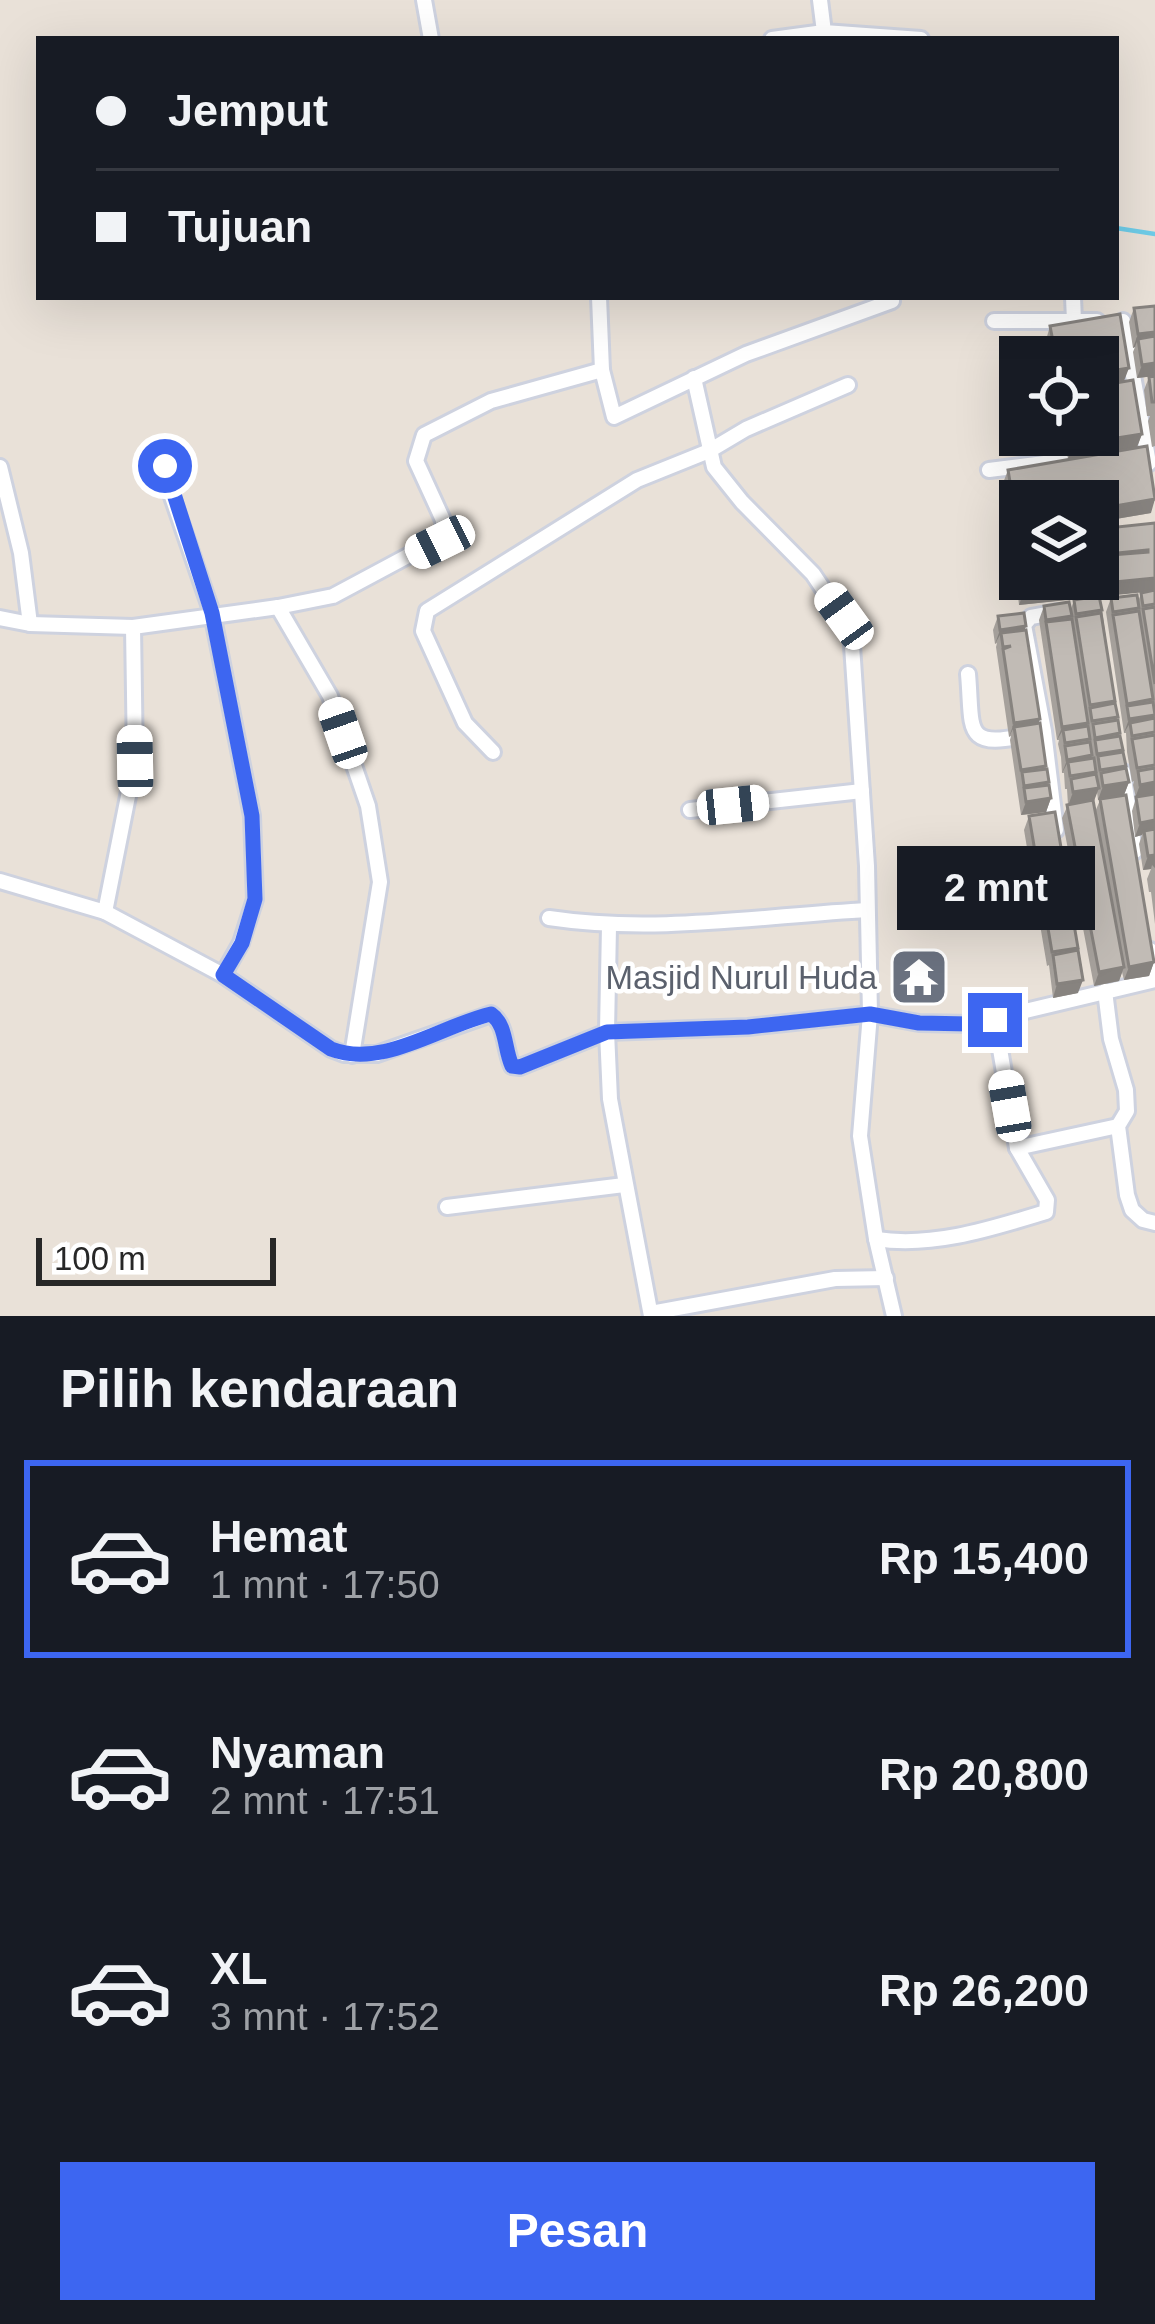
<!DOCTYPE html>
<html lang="id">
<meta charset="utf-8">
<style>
body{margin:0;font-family:Helvetica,sans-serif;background:#242831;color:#f1f3f6;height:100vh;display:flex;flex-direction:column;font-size:45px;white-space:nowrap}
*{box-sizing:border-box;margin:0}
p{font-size:39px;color:#9ea1a6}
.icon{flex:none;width:66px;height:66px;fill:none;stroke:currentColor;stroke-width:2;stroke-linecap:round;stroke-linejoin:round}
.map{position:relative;height:1316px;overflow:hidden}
.side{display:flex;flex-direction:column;background:#171b24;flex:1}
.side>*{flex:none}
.banner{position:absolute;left:36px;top:36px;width:1083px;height:264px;border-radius:0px;box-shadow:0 12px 48px #0002;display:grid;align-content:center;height:264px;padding:0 60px;background:#171b24}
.controls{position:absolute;left:999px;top:336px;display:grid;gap:24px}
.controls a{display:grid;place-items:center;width:120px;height:120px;border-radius:0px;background:#171b24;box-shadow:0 12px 48px #0002;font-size:60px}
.scale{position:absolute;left:36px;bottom:30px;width:240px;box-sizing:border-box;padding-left:12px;border:6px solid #272727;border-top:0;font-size:33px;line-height:42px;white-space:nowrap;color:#272727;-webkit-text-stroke:9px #fff;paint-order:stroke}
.end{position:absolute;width:54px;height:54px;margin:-27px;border:15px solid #3d66f1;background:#fff;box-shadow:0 0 0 6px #fff}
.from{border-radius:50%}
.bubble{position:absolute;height:84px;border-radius:0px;background:#171b24;box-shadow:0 12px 48px #0002;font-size:39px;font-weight:700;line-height:84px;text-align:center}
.car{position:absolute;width:36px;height:72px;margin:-36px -18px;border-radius:15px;box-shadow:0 0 9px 3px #0007;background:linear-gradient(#fff 24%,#345 0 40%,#fff 0 76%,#345 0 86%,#fff 0)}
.banner b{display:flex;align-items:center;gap:42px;height:114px;font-size:45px}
.banner b+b{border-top:3px solid #363941}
.banner i{width:30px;height:30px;background:#f1f3f6}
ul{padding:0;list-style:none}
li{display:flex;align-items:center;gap:36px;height:198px;margin:0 24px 18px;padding:0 36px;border:6px solid transparent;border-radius:0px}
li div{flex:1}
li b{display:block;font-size:45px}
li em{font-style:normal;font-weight:700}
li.current{border-color:#3d66f1}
li>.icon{width:108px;height:108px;stroke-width:1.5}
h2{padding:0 60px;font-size:54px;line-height:144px}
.primary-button{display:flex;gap:24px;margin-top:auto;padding:24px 60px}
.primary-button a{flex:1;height:138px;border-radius:0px;background:#3d66f1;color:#fff;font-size:48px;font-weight:700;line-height:138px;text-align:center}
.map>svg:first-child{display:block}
</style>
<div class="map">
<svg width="1155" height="1316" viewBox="0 0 1155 1316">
<rect width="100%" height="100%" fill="#e9e1d8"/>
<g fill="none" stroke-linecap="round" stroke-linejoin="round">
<path stroke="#6ecce8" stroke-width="4.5" d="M 1116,228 L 1155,234"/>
<g stroke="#ced2df" stroke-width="20">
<g id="minor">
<path d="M 424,0 L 431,39"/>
<path d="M 820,0 L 824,32 L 921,39"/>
<path d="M 772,39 L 824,32"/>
<path d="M 599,297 L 602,370 L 614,417 L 746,354 L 892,301"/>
<path d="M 1073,297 L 1074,321"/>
<path d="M 994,321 L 1097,321"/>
<path d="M 1123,321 L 1149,463"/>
<path d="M 694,378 L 714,467 L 742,502 L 813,574 L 851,631 L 867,866 L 870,1014 L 860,1136 L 876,1239 L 894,1316"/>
<path d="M 184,453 L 165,463 L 168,485 L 212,613 L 252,816 L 255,899 L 241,943 L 223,975"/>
<path d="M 0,467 L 21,553 L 30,624"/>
<path d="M 989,470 L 1068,460"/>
<path d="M 1010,542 L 1020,541"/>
<path d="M 278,607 L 330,696 L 368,806 L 380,882 L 352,1055"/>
<path d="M 0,618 L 30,624 L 133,627 L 278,607 L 333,596 L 445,536 L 443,520 L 416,461 L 424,435 L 491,401 L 602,370"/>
<path d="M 133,627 L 135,761 L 105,912 L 223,975 L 331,1049 L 344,1054 L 377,1054 L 491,1014 C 507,1025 504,1049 512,1066 L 520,1067 L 607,1032 L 748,1027 L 870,1014 L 919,1023 L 971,1024 L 1155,980 L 1150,950"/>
<path d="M 968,674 C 973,729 962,750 1027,735"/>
<path d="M 493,752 L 465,723 L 423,631 L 427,611 L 637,480 L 709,451 L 746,429 L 848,385"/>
<path d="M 1123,772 L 1135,851"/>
<path d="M 690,810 L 862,791"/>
<path d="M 1056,830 L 1044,731 L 1024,625 L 1031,617 L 1058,612"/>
<path d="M 0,881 L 105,912"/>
<path d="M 549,918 C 655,934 761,916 867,910"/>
<path d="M 609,926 L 607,1032 L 610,1099 L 651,1316"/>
<path d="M 1105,991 L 1111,1039 L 1126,1090 L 1127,1111 L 1118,1126 L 1127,1195 L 1132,1210 L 1143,1220 L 1155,1223"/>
<path d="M 1017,1148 L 1118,1126"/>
<path d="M 447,1207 L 624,1185"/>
<path d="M 876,1239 C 933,1248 993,1228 1046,1212 L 1047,1200 L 1017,1148 L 995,1020"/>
<path d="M 651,1313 L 835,1279 L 886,1278"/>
</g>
</g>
<use href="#minor" stroke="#fff" stroke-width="14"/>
</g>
<g fill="#a6a19c" fill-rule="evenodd">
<path d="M 1134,308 L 1155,376 L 1137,378 L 1133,352 L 1135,347 L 1133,348 L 1129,322 Z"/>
<path d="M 1050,326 L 1098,357 L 1049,357 L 1046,340 Z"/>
<path d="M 1155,376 L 1155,446 L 1152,447 L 1148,421 L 1150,416 L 1147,416 L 1144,390 L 1149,377 Z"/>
<path d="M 1142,434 L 1137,447 L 1068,459 L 1064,435 Z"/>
<path d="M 1008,470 L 1151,513 L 1098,522 L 1098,501 L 1020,501 L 1020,535 L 1012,537 L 1003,483 Z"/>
<path d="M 1155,523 L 1155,924 L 1151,892 L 1149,892 L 1147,879 L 1151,869 L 1143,870 L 1139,844 L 1142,835 L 1135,837 L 1132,811 L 1136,798 L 1133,785 L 1134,781 L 1132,782 L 1127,752 L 1126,733 L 1124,733 L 1106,612 L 1111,598 L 1138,602 L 1141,593 L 1151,591 L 1100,596 L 1122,753 L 1129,782 L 1124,795 L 1154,962 L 1149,976 L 1124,980 L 1122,972 L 1119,981 L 1094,986 L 1062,818 L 1068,805 L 1067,789 L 1065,789 L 1064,773 L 1062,773 L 1061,757 L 1058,744 L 1059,740 L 1057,740 L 1039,620 L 1044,606 L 1071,609 L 1074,600 L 1092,597 L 1019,605 L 1013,551 L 1018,538 L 1020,537 L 1020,579 L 1098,579 ZM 1097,792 L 1098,800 L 1100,800 L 1095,812 L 1093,801 Z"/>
<path d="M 998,616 L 1025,630 L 1051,798 L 1046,812 L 1021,815 L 1010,740 L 1011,736 L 1009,737 L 996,647 L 997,643 L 995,644 L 993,630 Z"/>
<path d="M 1029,816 L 1077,951 L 1078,993 L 1053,998 L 1049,965 L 1047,966 L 1024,830 Z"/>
</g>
<g fill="#87837f">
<path d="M 1155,332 L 1155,345 L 1138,339 L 1135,347 L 1133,348 L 1138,334 Z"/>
<path d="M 1155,363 L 1155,376 L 1137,378 L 1142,365 Z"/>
<path d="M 1129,368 L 1124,381 L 1098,386 L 1098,373 Z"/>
<path d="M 1142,434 L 1137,447 L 1068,459 L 1073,445 Z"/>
<path d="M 1155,499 L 1151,513 L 1098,522 L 1098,509 Z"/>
<path d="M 1017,523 L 1020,523 L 1020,535 L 1012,537 Z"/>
<path d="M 1155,578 L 1155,591 L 1019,605 L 1024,591 Z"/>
<path d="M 1026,626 L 1021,640 L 1001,633 L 995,644 L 1000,630 Z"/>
<path d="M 1155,715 L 1150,729 L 1130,723 L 1124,733 L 1129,719 Z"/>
<path d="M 1040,719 L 1035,733 L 1014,727 L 1009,737 L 1014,723 Z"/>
<path d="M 1088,723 L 1083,736 L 1063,730 L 1057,740 L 1062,727 Z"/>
<path d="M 1092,755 L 1087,768 L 1068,762 L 1062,773 L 1067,760 Z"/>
<path d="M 1129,782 L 1124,795 L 1098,800 L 1103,786 Z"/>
<path d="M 1155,782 L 1155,795 L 1135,798 L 1140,785 Z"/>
<path d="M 1099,788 L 1094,801 L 1068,806 L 1073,792 Z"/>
<path d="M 1051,798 L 1046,812 L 1021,815 L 1026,802 Z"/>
<path d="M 1155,820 L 1155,833 L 1144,831 L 1142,835 L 1135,837 L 1140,823 Z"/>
<path d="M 1155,855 L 1155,868 L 1152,865 L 1151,869 L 1143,870 L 1148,856 Z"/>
<path d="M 1154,962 L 1149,976 L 1124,980 L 1129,967 Z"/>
<path d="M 1124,967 L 1119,981 L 1094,986 L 1099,972 Z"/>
<path d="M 1083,980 L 1078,993 L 1053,998 L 1057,984 Z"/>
</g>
<g fill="#c1bbb5" stroke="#87837f" stroke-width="3">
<path d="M 1155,306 L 1155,332 L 1138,334 L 1134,308 Z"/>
<path d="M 1120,314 L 1129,368 L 1098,373 L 1098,357 L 1056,357 L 1050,326 Z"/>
<path d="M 1155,336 L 1155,363 L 1142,365 L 1138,339 Z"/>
<path d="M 1155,376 L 1155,402 L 1152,402 L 1149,377 Z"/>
<path d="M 1133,380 L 1142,434 L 1073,445 L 1071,435 L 1098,435 L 1098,386 Z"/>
<path d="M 1147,446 L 1155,499 L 1098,509 L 1098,501 L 1020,501 L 1020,523 L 1017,523 L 1008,470 Z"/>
<path d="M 1155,523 L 1155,578 L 1024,591 L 1022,579 L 1098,579 L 1098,556 L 1148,552 L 1148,550 L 1098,555 L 1098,529 Z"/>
<path d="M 1155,590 L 1155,604 L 1143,606 L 1141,593 Z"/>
<path d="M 1137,595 L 1139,608 L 1113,612 L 1111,598 Z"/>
<path d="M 1099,596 L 1102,610 L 1076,614 L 1074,600 Z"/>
<path d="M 1069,602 L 1072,616 L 1046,620 L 1044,606 Z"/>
<path d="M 1155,607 L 1155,684 L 1143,609 Z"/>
<path d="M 1139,611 L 1153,699 L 1127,704 L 1113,615 Z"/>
<path d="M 1024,613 L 1026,626 L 1000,630 L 998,616 Z"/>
<path d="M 1101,613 L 1115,701 L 1090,705 L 1076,617 Z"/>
<path d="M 1072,619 L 1088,723 L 1062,727 L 1046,622 Z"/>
<path d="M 1026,630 L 1040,719 L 1014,723 L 1003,649 L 1011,646 L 1003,647 L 1001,633 Z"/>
<path d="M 1153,702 L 1155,715 L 1129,719 L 1127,706 Z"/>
<path d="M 1115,703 L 1118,717 L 1092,721 L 1090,708 Z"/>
<path d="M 1155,718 L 1155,732 L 1132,736 L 1130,723 Z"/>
<path d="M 1118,720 L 1120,733 L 1095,738 L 1093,724 Z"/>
<path d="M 1040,723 L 1046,766 L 1021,770 L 1014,727 Z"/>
<path d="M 1088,726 L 1090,739 L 1065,743 L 1063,730 Z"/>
<path d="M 1155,735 L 1155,765 L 1137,768 L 1132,739 Z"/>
<path d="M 1120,736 L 1123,750 L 1097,754 L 1095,740 Z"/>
<path d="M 1090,742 L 1092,755 L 1067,760 L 1065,746 Z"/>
<path d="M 1123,752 L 1126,766 L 1100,770 L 1098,756 Z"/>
<path d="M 1094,758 L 1096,772 L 1070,776 L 1068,762 Z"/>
<path d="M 1126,768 L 1129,782 L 1103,786 L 1101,773 Z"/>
<path d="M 1155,768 L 1155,782 L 1140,785 L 1138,771 Z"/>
<path d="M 1047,769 L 1049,782 L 1024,786 L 1022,772 Z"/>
<path d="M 1096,774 L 1099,788 L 1073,792 L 1071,779 Z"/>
<path d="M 1049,785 L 1051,798 L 1026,802 L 1024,788 Z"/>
<path d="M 1155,794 L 1155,820 L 1140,823 L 1136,797 Z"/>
<path d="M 1126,795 L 1154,962 L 1129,967 L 1100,799 Z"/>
<path d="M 1093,800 L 1124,967 L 1099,972 L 1067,805 Z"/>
<path d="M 1055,812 L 1078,948 L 1052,952 L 1029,816 Z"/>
<path d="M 1155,829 L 1155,855 L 1148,856 L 1144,831 Z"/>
<path d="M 1078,950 L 1083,980 L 1057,984 L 1053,955 Z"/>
</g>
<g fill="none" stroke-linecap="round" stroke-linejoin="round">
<path stroke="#3d66f1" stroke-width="15" d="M 165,466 L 212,613 L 252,816 L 255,899 L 242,943 L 223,975 L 331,1049 C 383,1069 440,1026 491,1014 C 507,1025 504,1049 512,1066 L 520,1067 L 607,1032 L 748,1027 L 870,1014 L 919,1023 L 971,1024 L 995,1020"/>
</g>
<defs>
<g id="temple-square" transform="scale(3)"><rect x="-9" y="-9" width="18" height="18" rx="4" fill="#6b7280" stroke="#fff"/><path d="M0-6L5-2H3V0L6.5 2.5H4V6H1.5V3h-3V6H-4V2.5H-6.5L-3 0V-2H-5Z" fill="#fff"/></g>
</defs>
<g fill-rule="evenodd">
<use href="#temple-square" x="919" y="977"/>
</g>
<g text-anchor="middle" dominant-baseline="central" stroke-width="9" stroke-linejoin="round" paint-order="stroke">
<g font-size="33" fill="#5b616d" stroke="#fff" text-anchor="end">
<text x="877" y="977">Masjid Nurul Huda</text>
</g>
</g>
</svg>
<div class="controls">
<a><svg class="icon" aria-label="locate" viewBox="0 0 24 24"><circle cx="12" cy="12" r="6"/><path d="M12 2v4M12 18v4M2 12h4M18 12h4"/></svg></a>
<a><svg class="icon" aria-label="layers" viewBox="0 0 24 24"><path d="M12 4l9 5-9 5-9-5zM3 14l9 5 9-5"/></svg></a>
</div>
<div class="scale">100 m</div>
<i class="end from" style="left:165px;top:466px"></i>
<i class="end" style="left:995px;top:1020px"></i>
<div class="bubble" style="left:897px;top:846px;width:198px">2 mnt</div>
<i class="car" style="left:440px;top:542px;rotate:244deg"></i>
<i class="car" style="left:844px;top:616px;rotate:324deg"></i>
<i class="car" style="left:343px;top:733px;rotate:341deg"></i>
<i class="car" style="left:135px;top:761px;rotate:359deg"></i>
<i class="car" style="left:733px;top:805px;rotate:84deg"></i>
<i class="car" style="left:1010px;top:1106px;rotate:350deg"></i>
<div class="banner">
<b><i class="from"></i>Jemput</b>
<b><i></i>Tujuan</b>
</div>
</div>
<section class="side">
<h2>Pilih kendaraan</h2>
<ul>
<li class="current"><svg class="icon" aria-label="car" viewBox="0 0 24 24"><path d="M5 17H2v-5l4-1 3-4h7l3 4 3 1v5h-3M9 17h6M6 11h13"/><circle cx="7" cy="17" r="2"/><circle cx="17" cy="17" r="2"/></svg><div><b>Hemat</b><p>1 mnt · 17:50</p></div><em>Rp 15,400</em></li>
<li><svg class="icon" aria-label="car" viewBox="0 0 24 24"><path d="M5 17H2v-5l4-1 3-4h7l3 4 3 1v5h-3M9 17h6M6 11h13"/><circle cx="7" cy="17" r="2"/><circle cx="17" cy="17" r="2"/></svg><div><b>Nyaman</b><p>2 mnt · 17:51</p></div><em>Rp 20,800</em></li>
<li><svg class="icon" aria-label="car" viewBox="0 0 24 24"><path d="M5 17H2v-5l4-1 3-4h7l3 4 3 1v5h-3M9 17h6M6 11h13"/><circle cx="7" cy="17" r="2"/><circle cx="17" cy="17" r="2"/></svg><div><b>XL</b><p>3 mnt · 17:52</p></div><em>Rp 26,200</em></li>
</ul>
<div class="primary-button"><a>Pesan</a></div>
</section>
